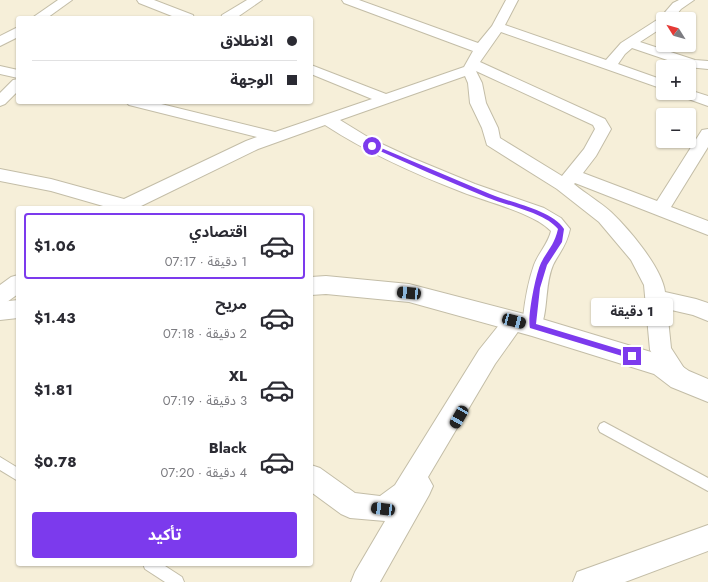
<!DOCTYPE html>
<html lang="ar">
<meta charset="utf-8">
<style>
body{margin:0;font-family:Jost,"Noto Sans Arabic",sans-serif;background:#f2f2f3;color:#2b2b33;direction:rtl;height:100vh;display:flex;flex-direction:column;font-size:15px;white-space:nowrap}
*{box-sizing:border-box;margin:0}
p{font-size:13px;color:#7c7c81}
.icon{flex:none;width:22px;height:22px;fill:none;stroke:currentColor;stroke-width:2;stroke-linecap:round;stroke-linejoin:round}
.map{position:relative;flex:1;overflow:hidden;direction:ltr}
.side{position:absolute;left:16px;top:206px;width:297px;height:360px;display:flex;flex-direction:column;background:#fff;border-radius:4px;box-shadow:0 1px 3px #0004;direction:rtl}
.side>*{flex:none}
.banner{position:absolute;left:16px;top:16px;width:297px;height:88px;border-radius:4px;box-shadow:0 1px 3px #0004;direction:rtl;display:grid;align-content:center;height:88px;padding:0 16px;background:#fff}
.needle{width:26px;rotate:307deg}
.fabs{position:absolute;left:656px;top:12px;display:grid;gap:8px}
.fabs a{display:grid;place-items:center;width:40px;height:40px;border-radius:4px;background:#fff;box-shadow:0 1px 3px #0004;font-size:20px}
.end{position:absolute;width:18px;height:18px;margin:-9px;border:5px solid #7c3aed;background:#fff;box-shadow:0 0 0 2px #fff}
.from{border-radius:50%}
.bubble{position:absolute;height:28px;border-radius:4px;background:#fff;box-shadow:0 1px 3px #0004;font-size:13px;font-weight:700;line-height:28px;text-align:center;direction:rtl}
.car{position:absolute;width:12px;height:24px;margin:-12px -6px;border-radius:5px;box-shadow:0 0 3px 1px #0007;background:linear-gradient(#222 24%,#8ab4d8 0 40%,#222 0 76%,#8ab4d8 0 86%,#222 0)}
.banner b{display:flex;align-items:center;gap:14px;height:38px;font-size:15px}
.banner b+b{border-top:1px solid #e1e1e2}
.banner i{width:10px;height:10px;background:#2b2b33}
ul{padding:7px 0 0;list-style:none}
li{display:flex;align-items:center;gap:12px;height:66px;margin:0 8px 6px;padding:0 8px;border:2px solid transparent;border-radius:4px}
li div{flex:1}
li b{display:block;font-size:15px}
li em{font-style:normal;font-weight:700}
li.active{border-color:#7c3aed}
li>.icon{width:36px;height:36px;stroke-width:1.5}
.action{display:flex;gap:8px;margin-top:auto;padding:8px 16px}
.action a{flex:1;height:46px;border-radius:4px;background:#7c3aed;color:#fff;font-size:16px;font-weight:700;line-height:46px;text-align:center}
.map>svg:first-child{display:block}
</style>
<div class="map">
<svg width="708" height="582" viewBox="0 0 708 582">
<rect width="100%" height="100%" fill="#f6efd9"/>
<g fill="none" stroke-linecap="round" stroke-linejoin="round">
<g stroke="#c3bda7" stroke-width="2">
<g id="service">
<path d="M 604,422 L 708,478 L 708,491 L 600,432 L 598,428 L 600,424 Z"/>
<path d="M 0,457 L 18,468 L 18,481 L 0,470 Z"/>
<path d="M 143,564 L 162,564 L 182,577 L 184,582 L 165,582 L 145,569 Z"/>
</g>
</g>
<g stroke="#c3bda7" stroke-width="2">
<g id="minor">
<path d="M 58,0 L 72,0 L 47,18 L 32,18 Z"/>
<path d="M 137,0 L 154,0 L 193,15 L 194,18 L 177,18 L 139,3 Z"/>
<path d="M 247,0 L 262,0 L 236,18 L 221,18 L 222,15 Z"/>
<path d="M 342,0 L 359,0 L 478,43 L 492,26 L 506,0 L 518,0 L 505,25 L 606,60 L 621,43 L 660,18 L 673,3 L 679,0 L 694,0 L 681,9 L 673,19 L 663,19 L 663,27 L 640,42 L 695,60 L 708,61 L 708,69 L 688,67 L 632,48 L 625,54 L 618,64 L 663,80 L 663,89 L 501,32 L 480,62 L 605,119 L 611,129 L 596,156 L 583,173 L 657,201 L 702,130 L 708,129 L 708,147 L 671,207 L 708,221 L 708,235 L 575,183 L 574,184 C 586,194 600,202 611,212 C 629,229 662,268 665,292 L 696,299 L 708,303 L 708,321 L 693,315 L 667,309 L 671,348 L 691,379 L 688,386 L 680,389 L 672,386 L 650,350 L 644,285 L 631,260 L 599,222 L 557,189 L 487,145 L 482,128 L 470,103 L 468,83 L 465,76 L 340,120 L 371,139 L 412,158 L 475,184 L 544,208 L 561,218 L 570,229 C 566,247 560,251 553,265 C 544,286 549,312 539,332 L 532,335 L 525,332 L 522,326 L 495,364 L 428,477 L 433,486 L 429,495 L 380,582 L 351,582 L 355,572 L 385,521 L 350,518 L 341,514 L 311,492 L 311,465 L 320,468 L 355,493 L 380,496 L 395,485 L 479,350 L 507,315 L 514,312 L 521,315 L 523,318 C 525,300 528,282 534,265 C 539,252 548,244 551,231 C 534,213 487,202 462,192 C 415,174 368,153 325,125 L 258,149 L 137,208 L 110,208 L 51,191 L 0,181 L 0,169 L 51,179 L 124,199 L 246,141 L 257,137 L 129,105 L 126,102 L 153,102 L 275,132 L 372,99 L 311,74 L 311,65 L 386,94 L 464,67 L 473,51 L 344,3 ZM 476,71 L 593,125 L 595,129 L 584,149 L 562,176 L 500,138 L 498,128 L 486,103 L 482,83 Z"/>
<path d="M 18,27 L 18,37 L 0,46 L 0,36 Z"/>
<path d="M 0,66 L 18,70 L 18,78 L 0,74 Z"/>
<path d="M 18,79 L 18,91 L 5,104 L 0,106 L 0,93 L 13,80 Z"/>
<path d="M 689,90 L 708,96 L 708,106 L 680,96 L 678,93 L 689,93 Z"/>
<path d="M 18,275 L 18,294 L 7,302 L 0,304 L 0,285 L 11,277 Z"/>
<path d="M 708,525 L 708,551 L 625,582 L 573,582 L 577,572 Z"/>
</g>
</g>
<g stroke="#c3bda7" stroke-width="2">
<g id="tertiary">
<path d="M 326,276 L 409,284 L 532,316 L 661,355 L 670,358 L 689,371 L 708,379 L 708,402 L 671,387 L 654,374 L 532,336 L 409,302 L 326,294 L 311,295 L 311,277 Z"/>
<path d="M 18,300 L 18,318 L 0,320 L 0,302 Z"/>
</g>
</g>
<use href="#service" fill="#fff" fill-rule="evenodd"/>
<use href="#minor" fill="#fff" fill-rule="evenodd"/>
<use href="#tertiary" fill="#fff" fill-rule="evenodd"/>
</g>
<path fill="#7c3aed" d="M 371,145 L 374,145 C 413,161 451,178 490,194 C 511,203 552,210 564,229 L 562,242 L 547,265 L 540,288 L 536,324 L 632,353 L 636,356 L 635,358 L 632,359 L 530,328 C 527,317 536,273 541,263 C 548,249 554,246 558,229 C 544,212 507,206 486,197 C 447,181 409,164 371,147 Z"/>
</svg>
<div class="fabs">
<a><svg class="needle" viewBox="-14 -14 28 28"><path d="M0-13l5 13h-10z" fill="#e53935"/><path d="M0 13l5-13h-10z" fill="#7c7c81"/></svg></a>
<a>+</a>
<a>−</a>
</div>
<i class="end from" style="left:372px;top:146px"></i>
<i class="end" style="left:632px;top:356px"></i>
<div class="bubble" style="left:591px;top:298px;width:82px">1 دقيقة</div>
<i class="car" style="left:409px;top:293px;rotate:275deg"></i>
<i class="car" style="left:514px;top:321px;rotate:105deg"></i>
<i class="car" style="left:459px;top:417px;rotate:210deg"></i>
<i class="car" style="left:383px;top:509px;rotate:277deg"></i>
<div class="banner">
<b><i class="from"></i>الانطلاق</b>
<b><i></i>الوجهة</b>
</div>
<section class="side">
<ul>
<li class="active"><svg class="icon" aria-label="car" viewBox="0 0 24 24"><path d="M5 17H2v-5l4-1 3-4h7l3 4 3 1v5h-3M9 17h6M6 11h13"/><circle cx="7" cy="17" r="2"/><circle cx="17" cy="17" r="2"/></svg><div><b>اقتصادي</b><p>1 دقيقة · 07:17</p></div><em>$1.06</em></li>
<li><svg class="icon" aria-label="car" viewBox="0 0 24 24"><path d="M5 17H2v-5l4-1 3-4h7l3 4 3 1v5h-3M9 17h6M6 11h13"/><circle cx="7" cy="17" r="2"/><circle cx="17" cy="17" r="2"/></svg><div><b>مريح</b><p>2 دقيقة · 07:18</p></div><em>$1.43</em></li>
<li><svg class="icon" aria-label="car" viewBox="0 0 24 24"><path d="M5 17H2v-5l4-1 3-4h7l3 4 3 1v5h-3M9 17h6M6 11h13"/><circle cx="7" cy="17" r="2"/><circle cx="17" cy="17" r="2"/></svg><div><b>XL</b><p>3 دقيقة · 07:19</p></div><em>$1.81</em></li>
<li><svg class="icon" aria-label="car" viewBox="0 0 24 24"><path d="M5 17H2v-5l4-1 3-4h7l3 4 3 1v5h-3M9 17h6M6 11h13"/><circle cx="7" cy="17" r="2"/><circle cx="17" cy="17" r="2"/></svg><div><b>Black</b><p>4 دقيقة · 07:20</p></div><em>$0.78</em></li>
</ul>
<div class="action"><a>تأكيد</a></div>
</section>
</div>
